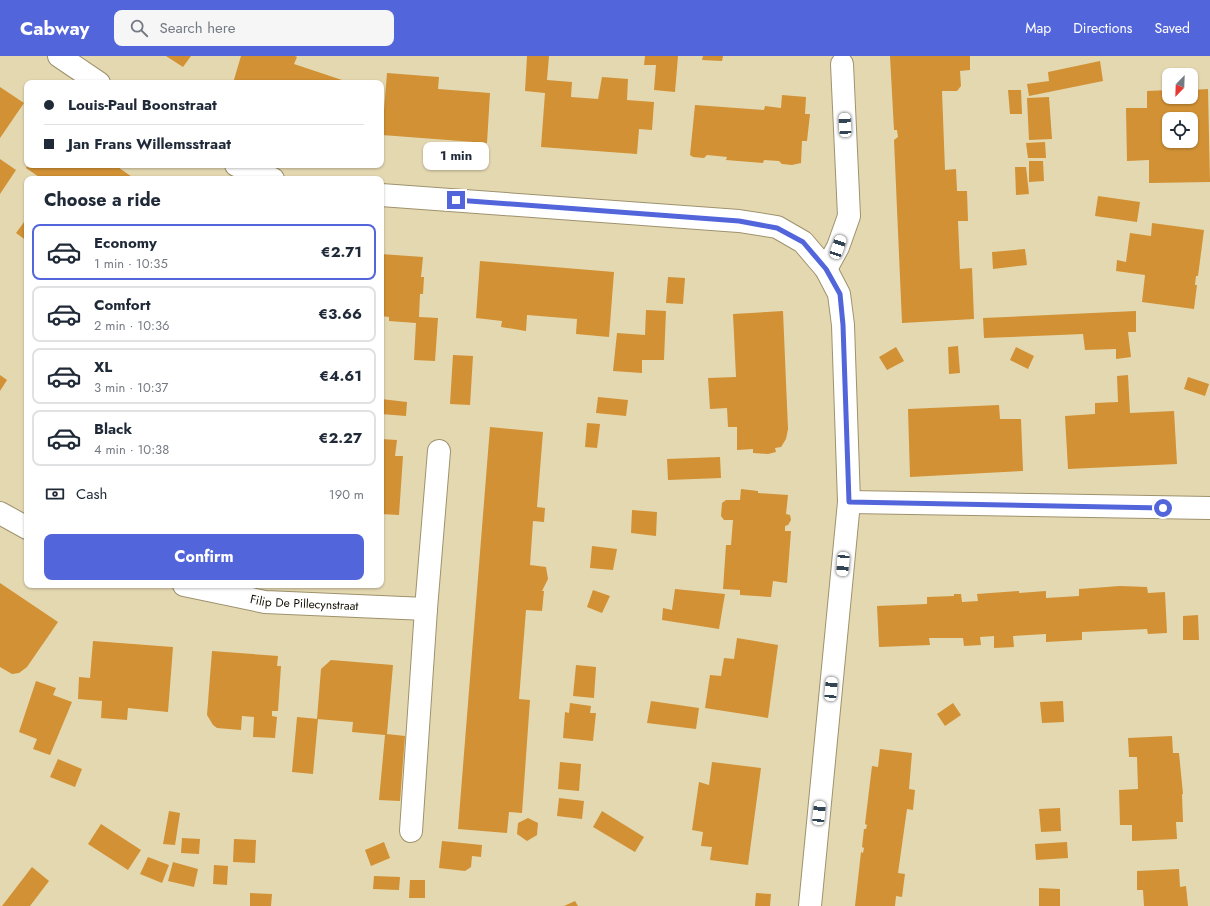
<!DOCTYPE html>
<meta charset="utf-8">
<style>
body{margin:0;font-family:Jost,sans-serif;background:#f6f6f7;color:#1f2937;height:100vh;display:flex;flex-direction:column;font-size:15px;white-space:nowrap}
*{box-sizing:border-box;margin:0}
p{font-size:13px;color:#747a83}
.icon{flex:none;width:22px;height:22px;fill:none;stroke:currentColor;stroke-width:2;stroke-linecap:round;stroke-linejoin:round}
.map{position:relative;flex:1;overflow:hidden}
.details{position:absolute;left:24px;top:120px;width:360px;height:412px;display:flex;flex-direction:column;background:#fff;border-radius:8px;box-shadow:0 1px 3px #0004}
.details>*{flex:none}
.hud{position:absolute;left:24px;top:24px;width:360px;height:88px;border-radius:8px;box-shadow:0 1px 3px #0004;display:grid;align-content:center;height:88px;padding:0 20px;background:#fff}
.needle{width:26px;rotate:203deg}
.tools{position:absolute;left:1162px;top:12px;display:grid;gap:8px}
.tools a{display:grid;place-items:center;width:36px;height:36px;border-radius:8px;background:#fff;box-shadow:0 1px 3px #0004;font-size:20px}
.end{position:absolute;width:18px;height:18px;margin:-9px;border:5px solid #5365db;background:#fff;box-shadow:0 0 0 2px #fff}
.from{border-radius:50%}
.bubble{position:absolute;height:28px;border-radius:8px;background:#fff;box-shadow:0 1px 3px #0004;font-size:13px;font-weight:700;line-height:28px;text-align:center}
.car{position:absolute;width:12px;height:24px;margin:-12px -6px;border-radius:5px;box-shadow:0 0 3px 1px #0007;background:linear-gradient(#fff 24%,#345 0 40%,#fff 0 76%,#345 0 86%,#fff 0)}
.hud b{display:flex;align-items:center;gap:14px;height:38px;font-size:15px}
.hud b+b{border-top:1px solid #e0e1e3}
.hud i{width:10px;height:10px;background:#1f2937}
ul{padding:0;list-style:none}
li{display:flex;align-items:center;gap:12px;height:56px;margin:0 8px 6px;padding:0 12px;border:2px solid #e0e1e3;border-radius:8px}
li div{flex:1}
li b{display:block;font-size:15px}
li em{font-style:normal;font-weight:700}
li.active{border-color:#5365db}
li>.icon{width:36px;height:36px;stroke-width:1.5}
h2{padding:0 20px;font-size:18px;line-height:48px}
.pay{display:flex;align-items:center;gap:10px;height:44px;padding:0 20px;font-size:15px}
.pay p{margin-inline-start:auto}
.button{display:flex;gap:8px;margin-top:auto;padding:8px 20px}
.button a{flex:1;height:46px;border-radius:8px;background:#5365db;color:#fff;font-size:16px;font-weight:700;line-height:46px;text-align:center}
header{display:flex;align-items:center;gap:24px;box-sizing:border-box;height:56px;padding:0 20px;background:#5365db;color:#fff}
header strong{font-size:19px}
nav{display:flex;gap:22px;margin-inline-start:auto;font-size:14px}
.search{width:280px;height:36px;background:#f6f6f7;display:flex;align-items:center;gap:10px;box-sizing:border-box;padding:0 14px;border-radius:8px;color:#747a83;font-size:15px}
.map>svg:first-child{display:block}
</style>
<header>
<strong>Cabway</strong>
<div class="search"><svg class="icon" aria-label="search" viewBox="0 0 24 24"><circle cx="10" cy="10" r="6"/><path d="M15 15l6 6"/></svg>Search here</div>
<nav><a>Map</a><a>Directions</a><a>Saved</a></nav>
</header>
<div class="map">
<svg width="1210" height="850" viewBox="0 0 1210 850">
<rect width="100%" height="100%" fill="#e4d8b1"/>
<g fill="#d19134" fill-rule="evenodd">
<path d="M 166,0 L 191,0 L 183,11 Z"/>
<path d="M 241,0 L 295,0 L 297,1 L 294,8 L 342,24 L 341,27 L 233,27 Z"/>
<path d="M 527,0 L 549,0 L 547,24 L 572,26 L 571,41 L 598,43 L 602,21 L 628,23 L 627,44 L 654,46 L 652,74 L 639,73 L 637,98 L 541,91 L 545,37 L 525,35 Z"/>
<path d="M 645,0 L 678,0 L 675,36 L 654,34 L 656,9 L 644,9 Z"/>
<path d="M 703,0 L 723,0 L 722,5 L 702,4 Z"/>
<path d="M 890,0 L 970,0 L 970,14 L 960,15 L 961,30 L 957,35 L 942,35 L 945,114 L 956,113 L 957,135 L 967,135 L 968,165 L 958,165 L 960,213 L 972,212 L 974,263 L 902,267 L 894,84 L 898,81 L 897,74 L 894,74 Z"/>
<path d="M 1100,5 L 1103,25 L 1029,40 L 1027,28 L 1049,25 L 1048,16 Z"/>
<path d="M 387,17 L 439,21 L 438,33 L 490,37 L 487,87 L 382,79 Z"/>
<path d="M 0,31 L 24,47 L 0,82 Z"/>
<path d="M 1208,33 L 1210,126 L 1149,127 L 1149,104 L 1127,105 L 1126,52 L 1147,52 L 1147,35 L 1169,34 L 1169,41 L 1191,41 L 1191,34 ZM 1169,63 L 1191,63 L 1191,85 L 1169,85 Z"/>
<path d="M 1008,34 L 1021,34 L 1022,58 L 1010,58 Z"/>
<path d="M 782,39 L 806,41 L 805,58 L 810,58 L 807,85 L 802,85 L 801,107 L 792,109 L 782,108 L 779,105 L 764,104 L 763,107 L 726,104 L 727,101 L 707,99 L 704,102 L 693,101 L 690,99 L 695,49 L 764,54 L 765,50 L 781,52 Z"/>
<path d="M 1049,41 L 1052,83 L 1029,84 L 1027,42 Z"/>
<path d="M 1045,86 L 1046,102 L 1028,102 L 1026,87 Z"/>
<path d="M 0,103 L 16,114 L 0,138 Z"/>
<path d="M 1029,105 L 1043,105 L 1044,125 L 1029,126 Z"/>
<path d="M 28,109 L 115,109 L 135,123 L 42,123 L 26,112 Z"/>
<path d="M 1015,111 L 1026,111 L 1029,138 L 1016,139 Z"/>
<path d="M 1098,140 L 1140,146 L 1137,166 L 1095,160 Z"/>
<path d="M 27,162 L 27,185 L 16,177 Z"/>
<path d="M 1152,167 L 1204,174 L 1198,220 L 1196,220 L 1195,229 L 1197,229 L 1194,253 L 1142,246 L 1145,219 L 1116,215 L 1117,204 L 1126,206 L 1130,177 L 1151,180 Z"/>
<path d="M 1025,193 L 1027,209 L 993,213 L 992,196 Z"/>
<path d="M 381,198 L 423,201 L 421,221 L 424,221 L 423,238 L 420,238 L 419,261 L 438,262 L 435,305 L 414,304 L 416,267 L 389,265 L 389,261 L 381,260 Z"/>
<path d="M 480,205 L 614,216 L 609,281 L 576,278 L 577,263 L 527,259 L 526,275 L 501,271 L 502,265 L 476,262 Z"/>
<path d="M 668,221 L 685,222 L 683,248 L 666,247 Z"/>
<path d="M 646,254 L 666,255 L 664,304 L 642,304 L 642,317 L 613,315 L 617,277 L 645,279 Z"/>
<path d="M 783,255 L 788,373 L 786,383 L 781,391 L 775,392 L 776,396 L 768,398 L 753,397 L 753,393 L 737,394 L 737,371 L 728,371 L 727,352 L 710,353 L 708,322 L 736,321 L 733,258 Z"/>
<path d="M 1136,255 L 1136,276 L 1128,276 L 1131,301 L 1116,303 L 1116,293 L 1085,294 L 1083,278 L 984,282 L 983,262 Z"/>
<path d="M 958,290 L 960,317 L 949,318 L 948,291 Z"/>
<path d="M 896,291 L 904,305 L 887,314 L 879,301 Z"/>
<path d="M 1016,291 L 1034,300 L 1028,313 L 1010,304 Z"/>
<path d="M 453,299 L 473,300 L 470,349 L 450,348 Z"/>
<path d="M 0,319 L 7,324 L 0,335 Z"/>
<path d="M 1128,319 L 1130,357 L 1174,355 L 1177,408 L 1068,413 L 1065,360 L 1095,358 L 1095,347 L 1118,346 L 1117,320 Z"/>
<path d="M 1188,321 L 1209,328 L 1205,340 L 1184,333 Z"/>
<path d="M 598,341 L 628,344 L 626,360 L 596,357 Z"/>
<path d="M 381,343 L 407,346 L 406,360 L 381,358 Z"/>
<path d="M 999,349 L 1000,363 L 1021,363 L 1023,415 L 910,421 L 908,353 Z"/>
<path d="M 587,367 L 600,368 L 597,392 L 585,391 Z"/>
<path d="M 490,371 L 543,376 L 537,451 L 545,452 L 544,466 L 533,465 L 530,509 L 546,511 L 548,523 L 542,535 L 544,535 L 542,555 L 526,554 L 519,643 L 530,644 L 522,757 L 509,756 L 507,777 L 458,773 Z"/>
<path d="M 381,383 L 397,384 L 395,400 L 403,400 L 399,459 L 381,458 Z"/>
<path d="M 720,401 L 721,422 L 668,424 L 667,403 Z"/>
<path d="M 741,433 L 758,435 L 758,437 L 788,439 L 786,458 L 790,459 L 791,464 L 788,469 L 785,470 L 785,475 L 791,475 L 787,527 L 773,525 L 771,541 L 740,539 L 740,534 L 723,533 L 726,489 L 731,489 L 733,464 L 724,464 L 721,460 L 722,447 L 726,444 L 740,444 Z"/>
<path d="M 632,454 L 657,456 L 656,480 L 631,477 Z"/>
<path d="M 592,490 L 617,493 L 613,514 L 590,512 Z"/>
<path d="M 0,527 L 58,566 L 27,611 L 19,617 L 12,618 L 0,611 Z"/>
<path d="M 1120,530 L 1147,531 L 1148,537 L 1165,536 L 1167,577 L 1148,578 L 1147,573 L 1082,576 L 1082,584 L 1046,586 L 1046,578 L 1013,580 L 1014,591 L 994,592 L 994,580 L 980,581 L 981,589 L 964,590 L 963,582 L 929,582 L 930,589 L 879,591 L 877,550 L 927,548 L 927,541 L 954,540 L 954,538 L 961,538 L 962,546 L 978,545 L 977,538 L 1019,535 L 1019,537 L 1046,535 L 1046,542 L 1079,540 L 1079,533 Z"/>
<path d="M 675,533 L 725,538 L 719,573 L 662,564 L 663,552 L 672,554 Z"/>
<path d="M 593,534 L 610,540 L 602,557 L 587,551 Z"/>
<path d="M 1198,559 L 1199,584 L 1183,584 L 1183,560 Z"/>
<path d="M 737,582 L 778,589 L 768,662 L 705,652 L 710,619 L 721,620 L 724,602 L 734,603 Z"/>
<path d="M 93,585 L 173,591 L 168,656 L 128,652 L 127,664 L 101,662 L 102,645 L 78,643 L 79,621 L 90,622 Z"/>
<path d="M 212,595 L 278,600 L 277,610 L 281,610 L 278,655 L 272,655 L 272,660 L 277,661 L 275,682 L 253,681 L 254,661 L 242,660 L 241,674 L 217,672 L 213,669 L 207,659 Z"/>
<path d="M 331,604 L 393,609 L 387,678 L 405,680 L 400,745 L 379,744 L 385,679 L 352,676 L 353,666 L 317,663 L 321,613 Z"/>
<path d="M 576,609 L 596,611 L 594,642 L 573,640 Z"/>
<path d="M 36,625 L 56,632 L 53,639 L 72,646 L 50,699 L 33,693 L 37,683 L 19,676 Z"/>
<path d="M 651,645 L 699,652 L 696,673 L 647,667 Z"/>
<path d="M 1063,645 L 1064,666 L 1042,667 L 1040,646 Z"/>
<path d="M 570,647 L 591,650 L 590,657 L 596,657 L 593,685 L 563,682 L 565,656 L 569,657 Z"/>
<path d="M 953,647 L 961,659 L 945,670 L 937,658 Z"/>
<path d="M 297,661 L 318,663 L 313,718 L 292,716 Z"/>
<path d="M 1172,680 L 1173,697 L 1179,697 L 1183,738 L 1182,738 L 1183,766 L 1176,766 L 1177,783 L 1132,785 L 1132,769 L 1120,769 L 1119,734 L 1138,733 L 1137,701 L 1129,701 L 1128,682 Z"/>
<path d="M 880,693 L 912,697 L 909,733 L 915,734 L 913,754 L 907,753 L 898,817 L 905,818 L 902,841 L 896,840 L 895,850 L 855,850 L 861,796 L 863,797 L 864,792 L 862,791 L 864,773 L 866,773 L 867,769 L 865,768 L 872,710 L 878,711 Z"/>
<path d="M 58,703 L 82,713 L 75,731 L 50,721 Z"/>
<path d="M 560,706 L 581,708 L 579,735 L 558,733 Z"/>
<path d="M 712,706 L 761,712 L 748,809 L 710,804 L 712,791 L 701,790 L 703,776 L 692,774 L 699,726 L 709,729 Z"/>
<path d="M 559,742 L 584,745 L 582,763 L 557,760 Z"/>
<path d="M 1060,752 L 1061,775 L 1041,776 L 1039,753 Z"/>
<path d="M 169,755 L 180,757 L 175,789 L 163,788 Z"/>
<path d="M 602,755 L 644,781 L 635,796 L 593,771 Z"/>
<path d="M 528,762 L 538,767 L 537,779 L 527,785 L 517,778 L 518,767 Z"/>
<path d="M 101,768 L 141,794 L 128,814 L 88,788 Z"/>
<path d="M 182,782 L 200,783 L 199,798 L 181,797 Z"/>
<path d="M 234,783 L 256,784 L 255,807 L 233,806 Z"/>
<path d="M 442,785 L 482,789 L 481,801 L 472,800 L 471,811 L 465,815 L 439,812 Z"/>
<path d="M 384,786 L 390,802 L 371,810 L 365,794 Z"/>
<path d="M 1067,786 L 1068,802 L 1036,804 L 1035,788 Z"/>
<path d="M 148,801 L 169,809 L 162,827 L 140,818 Z"/>
<path d="M 173,806 L 198,813 L 194,831 L 168,825 Z"/>
<path d="M 214,809 L 228,810 L 227,829 L 213,828 Z"/>
<path d="M 32,811 L 49,825 L 30,850 L 2,850 Z"/>
<path d="M 1179,813 L 1180,831 L 1186,830 L 1188,850 L 1144,850 L 1143,834 L 1137,834 L 1137,815 Z"/>
<path d="M 374,820 L 400,821 L 399,834 L 373,833 Z"/>
<path d="M 410,824 L 425,824 L 425,842 L 409,842 Z"/>
<path d="M 1039,832 L 1060,833 L 1060,850 L 1039,850 Z"/>
<path d="M 250,837 L 272,838 L 271,850 L 250,850 Z"/>
<path d="M 756,837 L 771,838 L 770,850 L 755,850 Z"/>
<path d="M 575,845 L 578,850 L 564,850 Z"/>
</g>
<g fill="none" stroke-linecap="round" stroke-linejoin="round">
<g stroke="#9e926d" stroke-width="24">
<g id="minor">
<path d="M 59,0 L 99,27"/>
<path d="M 236,109 L 273,123"/>
<path d="M 381,139 L 739,165 L 777,171 L 803,186 L 826,213 L 839,238 L 843,269 L 849,446 L 810,850"/>
<path d="M 826,213 L 838,191 L 849,160 L 842,8"/>
<path d="M 849,446 L 1210,452"/>
<path d="M 0,457 L 27,472"/>
<path id="s1" d="M 184,529 L 265,546 L 426,553"/>
<path d="M 411,775 L 426,553 L 439,395"/>
</g>
</g>
<use href="#minor" stroke="#fff" stroke-width="22"/>
</g>
<g fill="none" stroke-linecap="round" stroke-linejoin="round">
<path stroke="#5365db" stroke-width="5" d="M 456,144 L 739,165 L 777,172 L 803,186 L 826,213 L 840,238 L 843,269 L 849,446 L 1163,452"/>
</g>
<g text-anchor="middle" dominant-baseline="central" stroke-width="4" stroke-linejoin="round" paint-order="stroke">
<g font-size="12" fill="#130f03" stroke="#fef9ea">
<text stroke="none"><textPath href="#s1" startOffset="122">Filip De Pillecynstraat</textPath></text>
</g>
</g>
</svg>
<div class="tools">
<a><svg class="needle" viewBox="-14 -14 28 28"><path d="M0-13l5 13h-10z" fill="#e53935"/><path d="M0 13l5-13h-10z" fill="#747a83"/></svg></a>
<a><svg class="icon" aria-label="locate" viewBox="0 0 24 24"><circle cx="12" cy="12" r="6"/><path d="M12 2v4M12 18v4M2 12h4M18 12h4"/></svg></a>
</div>
<i class="end from" style="left:1163px;top:452px"></i>
<i class="end" style="left:456px;top:144px"></i>
<div class="bubble" style="left:423px;top:86px;width:66px">1 min</div>
<i class="car" style="left:845px;top:69px;rotate:357deg"></i>
<i class="car" style="left:838px;top:191px;rotate:19deg"></i>
<i class="car" style="left:843px;top:508px;rotate:185deg"></i>
<i class="car" style="left:831px;top:633px;rotate:5deg"></i>
<i class="car" style="left:819px;top:757px;rotate:6deg"></i>
<div class="hud">
<b><i class="from"></i>Louis-Paul Boonstraat</b>
<b><i></i>Jan Frans Willemsstraat</b>
</div>
<section class="details">
<h2>Choose a ride</h2>
<ul>
<li class="active"><svg class="icon" aria-label="car" viewBox="0 0 24 24"><path d="M5 17H2v-5l4-1 3-4h7l3 4 3 1v5h-3M9 17h6M6 11h13"/><circle cx="7" cy="17" r="2"/><circle cx="17" cy="17" r="2"/></svg><div><b>Economy</b><p>1 min · 10:35</p></div><em>€2.71</em></li>
<li><svg class="icon" aria-label="car" viewBox="0 0 24 24"><path d="M5 17H2v-5l4-1 3-4h7l3 4 3 1v5h-3M9 17h6M6 11h13"/><circle cx="7" cy="17" r="2"/><circle cx="17" cy="17" r="2"/></svg><div><b>Comfort</b><p>2 min · 10:36</p></div><em>€3.66</em></li>
<li><svg class="icon" aria-label="car" viewBox="0 0 24 24"><path d="M5 17H2v-5l4-1 3-4h7l3 4 3 1v5h-3M9 17h6M6 11h13"/><circle cx="7" cy="17" r="2"/><circle cx="17" cy="17" r="2"/></svg><div><b>XL</b><p>3 min · 10:37</p></div><em>€4.61</em></li>
<li><svg class="icon" aria-label="car" viewBox="0 0 24 24"><path d="M5 17H2v-5l4-1 3-4h7l3 4 3 1v5h-3M9 17h6M6 11h13"/><circle cx="7" cy="17" r="2"/><circle cx="17" cy="17" r="2"/></svg><div><b>Black</b><p>4 min · 10:38</p></div><em>€2.27</em></li>
</ul>
<div class="pay"><svg class="icon" aria-label="cash" viewBox="0 0 24 24"><path d="M3 7h18v10H3z"/><circle cx="12" cy="12" r="2"/></svg>Cash<p>190 m</p></div>
<div class="button"><a>Confirm</a></div>
</section>
</div>
